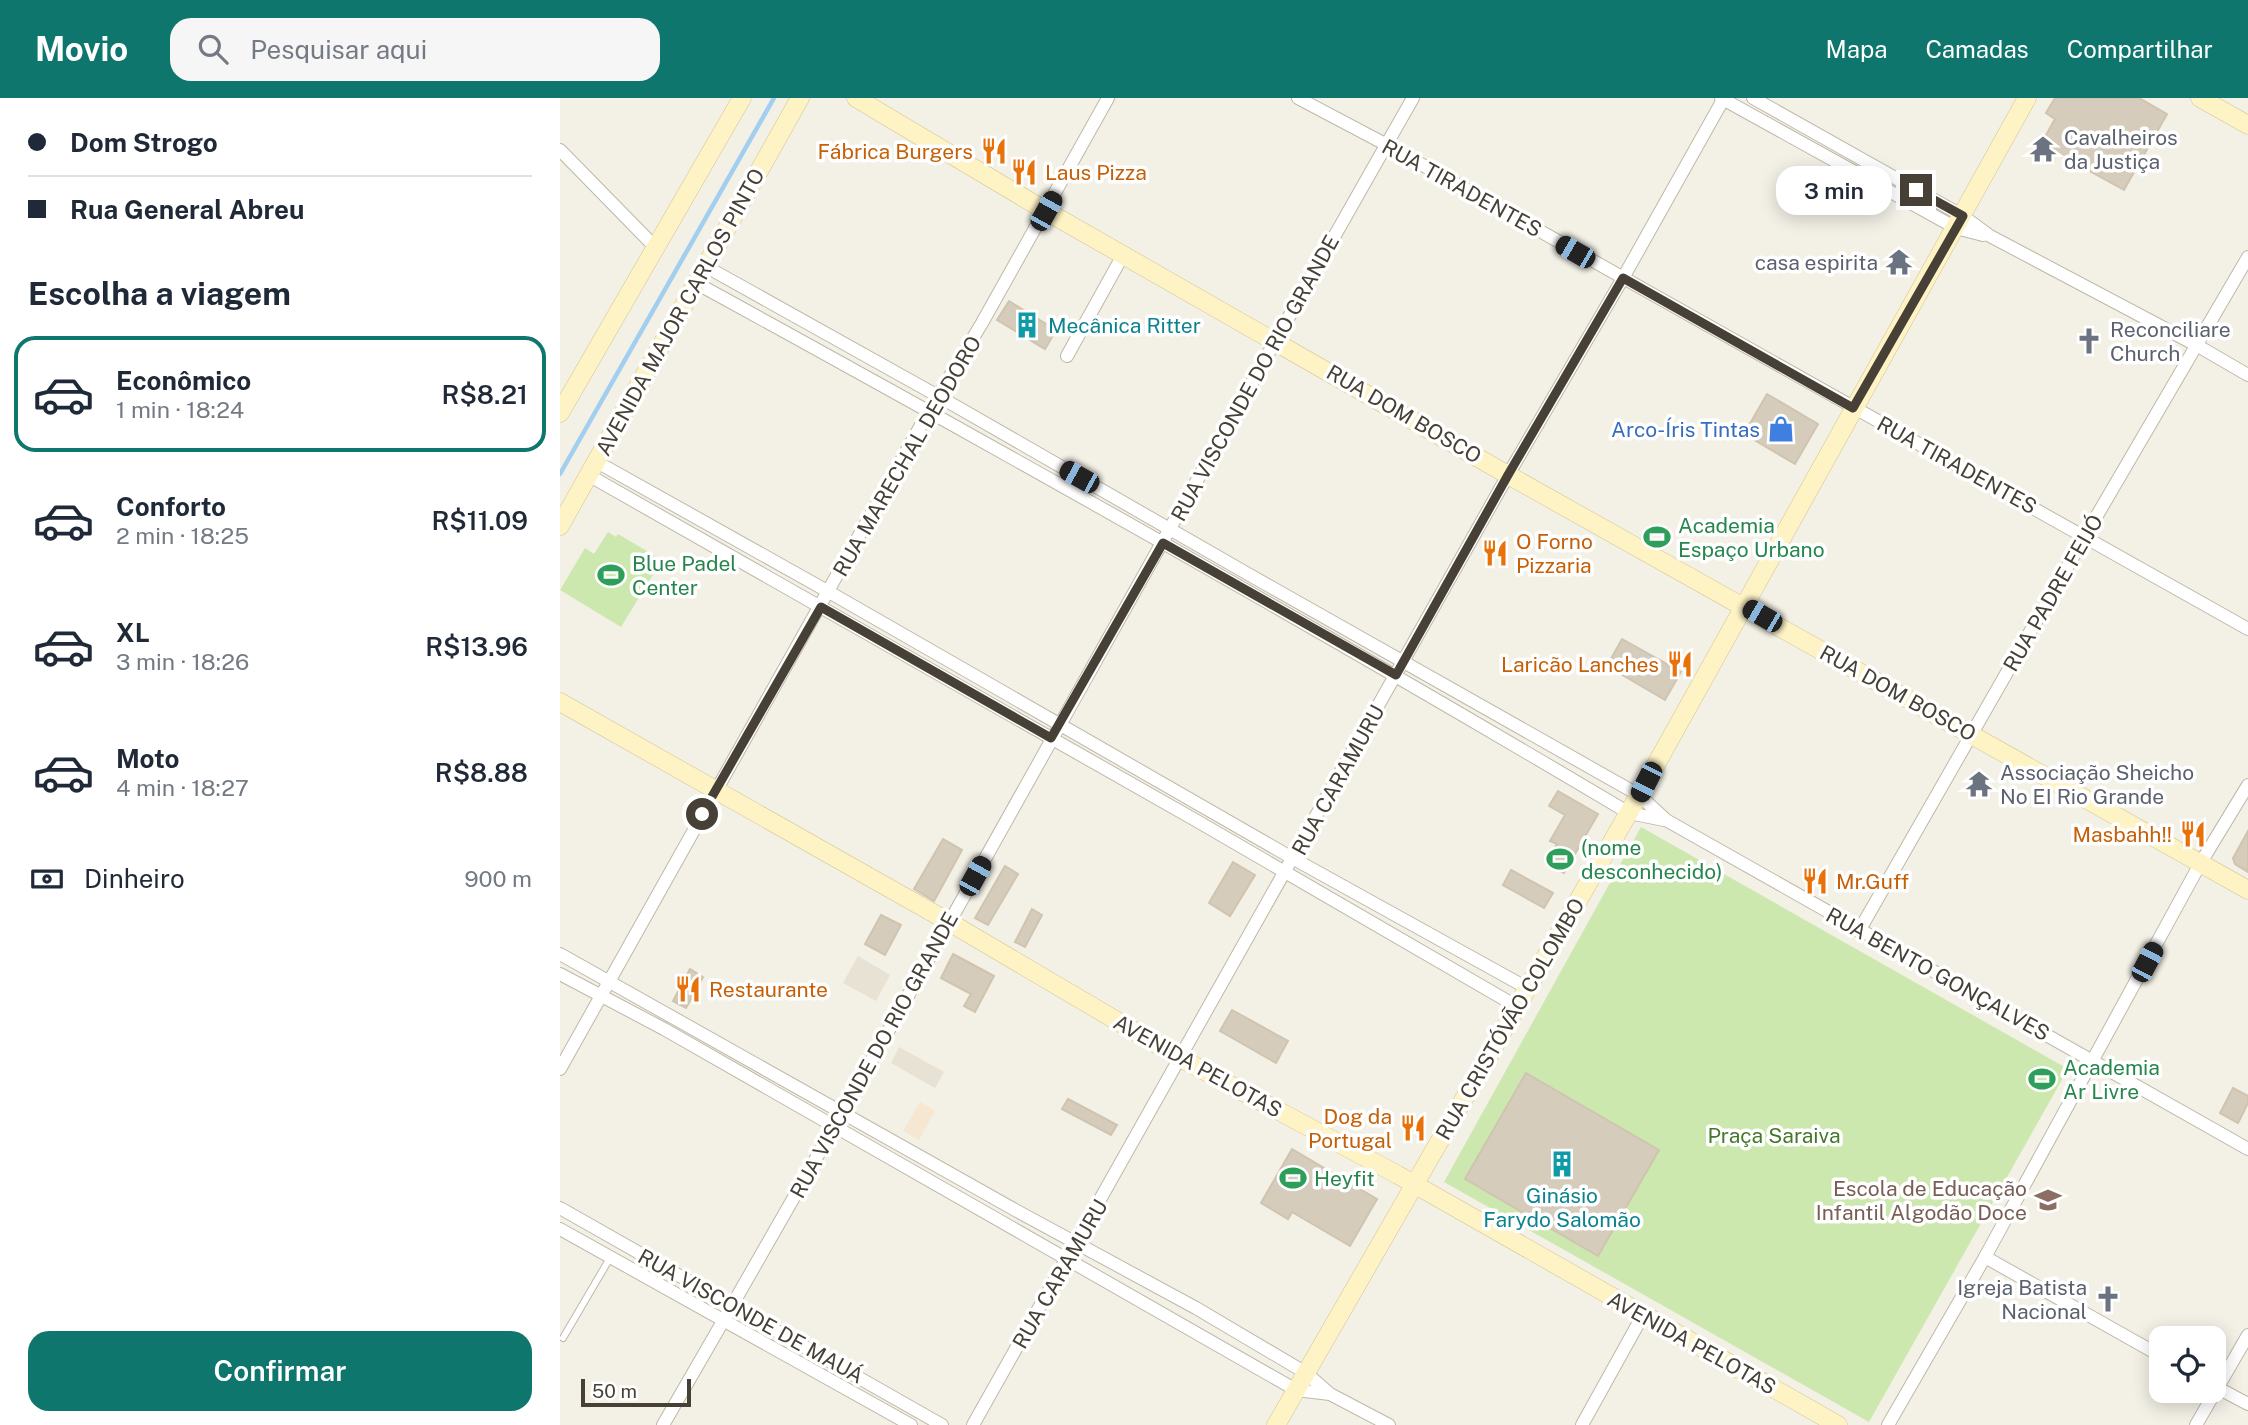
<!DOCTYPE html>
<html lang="pt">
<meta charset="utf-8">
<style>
body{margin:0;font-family:"Public Sans",sans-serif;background:#f6f6f7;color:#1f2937;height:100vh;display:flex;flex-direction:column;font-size:26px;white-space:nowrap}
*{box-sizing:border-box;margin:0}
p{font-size:23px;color:#747a83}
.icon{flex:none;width:38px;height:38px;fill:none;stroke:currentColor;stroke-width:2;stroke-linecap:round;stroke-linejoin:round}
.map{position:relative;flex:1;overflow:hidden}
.drawer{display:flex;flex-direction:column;background:#fff;width:560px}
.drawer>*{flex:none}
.guide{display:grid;align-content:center;height:154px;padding:0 28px;background:#fff}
.tools{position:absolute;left:1589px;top:1228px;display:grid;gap:14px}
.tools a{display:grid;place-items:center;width:77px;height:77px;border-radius:14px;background:#fff;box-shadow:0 4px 18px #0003;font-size:35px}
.scale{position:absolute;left:21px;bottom:18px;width:110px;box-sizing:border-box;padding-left:7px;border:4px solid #464036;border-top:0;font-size:19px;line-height:24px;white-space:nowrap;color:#464036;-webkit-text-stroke:5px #fff;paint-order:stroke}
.end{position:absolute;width:32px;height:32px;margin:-16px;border:9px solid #464036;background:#fff;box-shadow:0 0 0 4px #fff}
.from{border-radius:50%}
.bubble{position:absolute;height:49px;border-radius:21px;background:#fff;box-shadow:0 4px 18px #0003;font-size:23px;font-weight:600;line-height:49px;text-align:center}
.car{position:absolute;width:21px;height:42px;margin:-21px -10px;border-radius:9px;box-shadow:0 0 5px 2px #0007;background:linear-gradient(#222 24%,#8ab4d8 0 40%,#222 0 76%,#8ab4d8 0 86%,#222 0)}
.guide b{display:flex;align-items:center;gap:24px;height:66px;font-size:26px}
.guide b+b{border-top:2px solid #e0e1e3}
.guide i{width:18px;height:18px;background:#1f2937}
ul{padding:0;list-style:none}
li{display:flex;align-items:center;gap:21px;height:116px;margin:0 14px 10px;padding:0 14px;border:4px solid transparent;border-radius:21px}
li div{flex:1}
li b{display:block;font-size:26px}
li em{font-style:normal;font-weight:600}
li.current{border-color:#0f766e}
li>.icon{width:63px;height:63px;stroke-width:1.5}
h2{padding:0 28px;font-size:32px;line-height:84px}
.pay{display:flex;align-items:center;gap:18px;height:77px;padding:0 28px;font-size:26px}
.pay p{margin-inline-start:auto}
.button{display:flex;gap:14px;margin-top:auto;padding:14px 28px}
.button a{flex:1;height:80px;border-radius:21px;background:#0f766e;color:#fff;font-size:28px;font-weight:600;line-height:80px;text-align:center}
header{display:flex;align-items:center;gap:42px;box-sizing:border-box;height:98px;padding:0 35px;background:#0f766e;color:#fff}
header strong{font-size:33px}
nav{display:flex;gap:38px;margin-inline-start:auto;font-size:24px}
.search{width:490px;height:63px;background:#f6f6f7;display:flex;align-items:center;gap:18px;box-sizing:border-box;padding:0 24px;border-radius:21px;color:#747a83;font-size:26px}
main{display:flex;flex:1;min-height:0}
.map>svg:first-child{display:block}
</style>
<header>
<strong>Movio</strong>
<div class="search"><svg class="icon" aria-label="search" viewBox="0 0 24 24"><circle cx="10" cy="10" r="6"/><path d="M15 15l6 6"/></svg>Pesquisar aqui</div>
<nav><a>Mapa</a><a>Camadas</a><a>Compartilhar</a></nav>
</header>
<main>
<section class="drawer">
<div class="guide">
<b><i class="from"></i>Dom Strogo</b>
<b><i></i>Rua General Abreu</b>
</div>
<h2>Escolha a viagem</h2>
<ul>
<li class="current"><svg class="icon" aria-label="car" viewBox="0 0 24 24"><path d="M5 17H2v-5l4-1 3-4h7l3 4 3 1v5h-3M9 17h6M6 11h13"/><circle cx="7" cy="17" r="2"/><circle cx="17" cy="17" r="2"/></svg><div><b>Econômico</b><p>1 min · 18:24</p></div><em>R$8.21</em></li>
<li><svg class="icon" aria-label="car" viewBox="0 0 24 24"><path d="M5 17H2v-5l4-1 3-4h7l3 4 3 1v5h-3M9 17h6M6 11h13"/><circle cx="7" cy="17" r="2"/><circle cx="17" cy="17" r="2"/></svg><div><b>Conforto</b><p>2 min · 18:25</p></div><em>R$11.09</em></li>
<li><svg class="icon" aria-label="car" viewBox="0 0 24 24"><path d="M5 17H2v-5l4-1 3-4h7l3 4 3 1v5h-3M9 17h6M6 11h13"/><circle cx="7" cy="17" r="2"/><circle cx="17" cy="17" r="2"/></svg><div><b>XL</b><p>3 min · 18:26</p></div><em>R$13.96</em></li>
<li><svg class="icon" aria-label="car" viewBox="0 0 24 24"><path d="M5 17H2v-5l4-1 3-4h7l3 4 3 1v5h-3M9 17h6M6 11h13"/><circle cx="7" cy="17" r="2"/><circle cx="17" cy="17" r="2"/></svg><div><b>Moto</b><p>4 min · 18:27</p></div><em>R$8.88</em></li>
</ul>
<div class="pay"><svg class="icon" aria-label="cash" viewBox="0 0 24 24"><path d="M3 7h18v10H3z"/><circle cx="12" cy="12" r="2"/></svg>Dinheiro<p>900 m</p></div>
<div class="button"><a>Confirmar</a></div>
</section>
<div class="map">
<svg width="1688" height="1327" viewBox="0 0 1688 1327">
<rect width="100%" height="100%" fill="#f3f0e6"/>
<g fill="#e7e2d4">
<path d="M 298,858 L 330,877 L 316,903 L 283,885 Z"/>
<path d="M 339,949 L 384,974 L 375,990 L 331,965 Z"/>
</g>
<path fill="#f5e7d1" d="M 360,1004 L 375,1013 L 359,1042 L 343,1033 Z"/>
<g fill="#cce8af">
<path d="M 48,434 L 56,439 L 58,436 L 102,462 L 61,529 L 0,492 L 25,450 L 34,456 Z"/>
<path d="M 1081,729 L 1508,971 L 1309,1324 L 884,1084 Z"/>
</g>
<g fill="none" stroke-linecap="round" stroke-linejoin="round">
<path stroke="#a2cef0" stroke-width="4.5" d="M 0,376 L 214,0"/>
</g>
<g fill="#d5ccbc" stroke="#d0c4af" stroke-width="2">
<path d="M 1495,0 L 1579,0 L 1607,16 L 1564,92 L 1481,46 L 1495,21 L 1486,15 Z"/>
<path d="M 449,203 L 496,232 L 485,251 L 437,222 Z"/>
<path d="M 1207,296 L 1258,326 L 1235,366 L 1184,336 Z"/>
<path d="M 1062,541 L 1121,574 L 1105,602 L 1047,568 Z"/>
<path d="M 998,693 L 1038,716 L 1004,775 L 986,765 L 997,746 L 990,743 L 1005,717 L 989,708 Z"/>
<path d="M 1688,733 L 1688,774 L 1675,766 L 1673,760 Z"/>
<path d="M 383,741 L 402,752 L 374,803 L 354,791 Z"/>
<path d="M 673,764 L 695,777 L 670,818 L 649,805 Z"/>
<path d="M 445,768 L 458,776 L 428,827 L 415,820 Z"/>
<path d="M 951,772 L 993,795 L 984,810 L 943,787 Z"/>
<path d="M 472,811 L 482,817 L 465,849 L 455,844 Z"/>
<path d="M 321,817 L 341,827 L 325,857 L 305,846 Z"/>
<path d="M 393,856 L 434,878 L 415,914 L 404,908 L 411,896 L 381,880 Z"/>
<path d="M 130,871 L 143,879 L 126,910 L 113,903 Z"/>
<path d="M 672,912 L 728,943 L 716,965 L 660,933 Z"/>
<path d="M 966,975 L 1099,1052 L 1038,1158 L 905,1081 Z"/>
<path d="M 1673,990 L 1688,998 L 1688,1005 L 1678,1025 L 1660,1015 Z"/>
<path d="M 508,1001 L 557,1027 L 551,1037 L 502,1011 Z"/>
<path d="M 732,1051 L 817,1101 L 790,1148 L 732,1114 L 728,1121 L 701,1105 Z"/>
</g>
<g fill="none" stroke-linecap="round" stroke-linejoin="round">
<g stroke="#bfb8a9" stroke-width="8">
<path id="lane" d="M 3,1240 L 50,1160"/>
</g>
<g stroke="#bfb8a9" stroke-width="14">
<g id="street">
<path d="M 738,0 L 827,47 L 1688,531"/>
<path d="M 1161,0 L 1396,130 L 1423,137"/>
<path d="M 1193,0 L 1403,118 L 1430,138 L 1638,248 L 1688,277"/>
<path d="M 0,52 L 96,150"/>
<path d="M 145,168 L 378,298 L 688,476 L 1079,697 L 1106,722 L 1688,1051"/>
<path d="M 136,185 C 450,357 761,532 1069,715 L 1104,722"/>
<path d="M 507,258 L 563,157"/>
<path d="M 37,364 L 269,494 L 734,761 L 967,890"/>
<path d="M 30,378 L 637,723 L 956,908"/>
<path d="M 1299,833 L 1525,438 L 1688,159"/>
<path d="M 0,856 L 457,1113 L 636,1210 L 746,1275 L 770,1296 L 829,1327"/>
<path d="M 0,876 L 104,931 L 736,1292 L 770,1296"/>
<path d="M 0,971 L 369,313 L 422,225 L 548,0"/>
<path d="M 0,1110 L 382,1327"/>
<path d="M 0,1131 L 351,1327"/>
<path d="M 1425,1159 L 1601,1258"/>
<path d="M 1654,1288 L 1688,1306"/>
<path d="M 103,1327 C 358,888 601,441 853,0"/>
<path d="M 413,1327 L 948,377 L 1063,180 L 1164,0"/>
<path d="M 1022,1327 L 1083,1217"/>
<path d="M 1328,1327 L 1425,1159 L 1640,766 L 1688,687"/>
<path d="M 1636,1327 L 1688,1237"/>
</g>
</g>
<g stroke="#d3c596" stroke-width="19">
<g id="secondary">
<path d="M 296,0 L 486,113 L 948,377 L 1688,792"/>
<path d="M 1640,0 L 1688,27"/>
<path d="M 0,315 L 182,0"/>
<path d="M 0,428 L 240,0"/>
<path d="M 0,604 L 389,824 L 620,960 L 838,1077 L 1278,1327"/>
<path d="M 716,1327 L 1079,697 L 1467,0"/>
</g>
</g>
<use href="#lane" stroke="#fff" stroke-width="6"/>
<use href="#street" stroke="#fff" stroke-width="12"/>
<use href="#secondary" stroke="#fef3c5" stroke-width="18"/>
</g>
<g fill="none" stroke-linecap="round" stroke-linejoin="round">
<path stroke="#464036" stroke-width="9" d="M 142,716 L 261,509 L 491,640 L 603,445 L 836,577 L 948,377 L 1063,180 L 1293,310 L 1403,118 L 1356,92"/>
</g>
<defs>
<g id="temple-bare" transform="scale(2.1)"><path d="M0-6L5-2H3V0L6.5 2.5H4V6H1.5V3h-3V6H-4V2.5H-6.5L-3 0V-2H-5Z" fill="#6b7280" stroke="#fff" stroke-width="2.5" paint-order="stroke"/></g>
<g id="restaurant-bare" transform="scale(2.1)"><path d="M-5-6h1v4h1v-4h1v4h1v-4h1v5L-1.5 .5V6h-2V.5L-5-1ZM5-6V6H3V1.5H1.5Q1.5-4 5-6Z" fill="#e8710a" stroke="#fff" stroke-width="2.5" paint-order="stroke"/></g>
<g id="building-bare" transform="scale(2.1)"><path d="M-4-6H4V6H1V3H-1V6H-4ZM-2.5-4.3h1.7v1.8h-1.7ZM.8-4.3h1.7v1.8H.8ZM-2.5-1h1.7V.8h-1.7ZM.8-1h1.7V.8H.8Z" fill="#0f9aa8" stroke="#fff" stroke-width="2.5" paint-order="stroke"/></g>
<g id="church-bare" transform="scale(2.1)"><path d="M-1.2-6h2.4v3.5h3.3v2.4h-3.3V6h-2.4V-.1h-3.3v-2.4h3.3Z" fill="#6b7280" stroke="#fff" stroke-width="2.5" paint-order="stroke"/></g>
<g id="shop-bare" transform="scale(2.1)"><path d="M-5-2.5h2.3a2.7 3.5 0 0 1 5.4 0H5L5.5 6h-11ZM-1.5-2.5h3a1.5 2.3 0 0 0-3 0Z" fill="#3f7fe0" stroke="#fff" stroke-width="2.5" paint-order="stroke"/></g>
<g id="stadium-bare" transform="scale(2.1)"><path d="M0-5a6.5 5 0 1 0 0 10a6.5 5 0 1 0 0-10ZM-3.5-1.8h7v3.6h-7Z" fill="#2e9e5b" stroke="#fff" stroke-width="2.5" paint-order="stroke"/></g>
<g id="school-bare" transform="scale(2.1)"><path d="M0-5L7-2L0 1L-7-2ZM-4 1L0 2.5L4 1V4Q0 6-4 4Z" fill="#8d6e63" stroke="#fff" stroke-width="2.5" paint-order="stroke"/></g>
</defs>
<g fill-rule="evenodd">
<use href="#temple-bare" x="1483" y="51"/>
<use href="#restaurant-bare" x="434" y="53"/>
<use href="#restaurant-bare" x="464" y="74"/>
<use href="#temple-bare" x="1339" y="164"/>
<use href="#building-bare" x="467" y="227"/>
<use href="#church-bare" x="1529" y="243"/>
<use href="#shop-bare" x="1221" y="331"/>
<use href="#stadium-bare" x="1097" y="439"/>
<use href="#restaurant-bare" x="935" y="455"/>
<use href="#stadium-bare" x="51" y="477"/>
<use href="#restaurant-bare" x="1120" y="566"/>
<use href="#temple-bare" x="1419" y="686"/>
<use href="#restaurant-bare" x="1633" y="736"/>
<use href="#stadium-bare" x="1000" y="761"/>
<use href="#restaurant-bare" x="1255" y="783"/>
<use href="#restaurant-bare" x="128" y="891"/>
<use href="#stadium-bare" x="1482" y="981"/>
<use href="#restaurant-bare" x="853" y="1030"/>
<use href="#building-bare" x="1002" y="1066"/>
<use href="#stadium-bare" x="733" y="1080"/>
<use href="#school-bare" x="1488" y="1102"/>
<use href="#church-bare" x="1548" y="1201"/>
</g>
<g text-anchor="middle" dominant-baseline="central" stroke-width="7" stroke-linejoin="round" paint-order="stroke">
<g font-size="21" fill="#5b616d" stroke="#fff" text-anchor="start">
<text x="1504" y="39">Cavalheiros<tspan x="1504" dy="24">da Justiça</tspan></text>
<text x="1318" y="164" text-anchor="end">casa espirita</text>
<text x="1550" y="231">Reconciliare<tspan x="1550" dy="24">Church</tspan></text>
<text x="1440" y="674">Associação Sheicho<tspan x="1440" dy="24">No EI Rio Grande</tspan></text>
<text x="1527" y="1189" text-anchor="end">Igreja Batista<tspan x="1527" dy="24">Nacional</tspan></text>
</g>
<g font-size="21" fill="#c56008" stroke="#fff" text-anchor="end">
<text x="413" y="53">Fábrica Burgers</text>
<text x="485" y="74" text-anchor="start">Laus Pizza</text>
<text x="956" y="443" text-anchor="start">O Forno<tspan x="956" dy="24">Pizzaria</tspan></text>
<text x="1099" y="566">Laricão Lanches</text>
<text x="1612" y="736">Masbahh!!</text>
<text x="1276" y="783" text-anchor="start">Mr.Guff</text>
<text x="149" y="891" text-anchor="start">Restaurante</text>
<text x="832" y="1018">Dog da<tspan x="832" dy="24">Portugal</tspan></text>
</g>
<g font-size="21" fill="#464036" stroke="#fff">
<text transform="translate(902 90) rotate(29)">RUA TIRADENTES</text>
<text transform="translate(120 214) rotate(-61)">AVENIDA MAJOR CARLOS PINTO</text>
<text transform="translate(695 280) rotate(-61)">RUA VISCONDE DO RIO GRANDE</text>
<text transform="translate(844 316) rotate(30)">RUA DOM BOSCO</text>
<text transform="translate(347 358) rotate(-60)">RUA MARECHAL DEODORO</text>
<text transform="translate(1397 367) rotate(29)">RUA TIRADENTES</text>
<text transform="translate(1493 495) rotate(-60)">RUA PADRE FEIJÓ</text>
<text transform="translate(1338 595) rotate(29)">RUA DOM BOSCO</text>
<text transform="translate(778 682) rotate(-61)">RUA CARAMURU</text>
<text transform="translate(1378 876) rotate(29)">RUA BENTO GONÇALVES</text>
<text transform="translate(950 921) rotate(-60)">RUA CRISTÓVÃO COLOMBO</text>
<text transform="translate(314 957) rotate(-61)">RUA VISCONDE DO RIO GRANDE</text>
<text transform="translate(638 968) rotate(29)">AVENIDA PELOTAS</text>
<text transform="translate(500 1176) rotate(-60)">RUA CARAMURU</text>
<text transform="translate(191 1218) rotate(29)">RUA VISCONDE DE MAUÁ</text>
<text transform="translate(1132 1245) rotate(29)">AVENIDA PELOTAS</text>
</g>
<g font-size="21" fill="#0d838f" stroke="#fff" text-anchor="start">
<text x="488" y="227">Mecânica Ritter</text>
<text x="1002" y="1097" text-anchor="middle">Ginásio<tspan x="1002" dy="24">Farydo Salomão</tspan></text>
</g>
<g font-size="21" fill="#366cbe" stroke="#fff" text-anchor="end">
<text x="1200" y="331">Arco-Íris Tintas</text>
</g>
<g font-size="21" fill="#27864d" stroke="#fff" text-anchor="start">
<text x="1118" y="427">Academia<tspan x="1118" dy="24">Espaço Urbano</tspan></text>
<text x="72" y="465">Blue Padel<tspan x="72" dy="24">Center</tspan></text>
<text x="1021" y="749">(nome<tspan x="1021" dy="24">desconhecido)</tspan></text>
<text x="1503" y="969">Academia<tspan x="1503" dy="24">Ar Livre</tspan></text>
<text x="754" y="1080">Heyfit</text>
</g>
<g font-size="21" fill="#447829" stroke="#fff">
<text x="1214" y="1037">Praça Saraiva</text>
</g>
<g font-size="21" fill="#785e54" stroke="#fff" text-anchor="end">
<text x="1467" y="1090">Escola de Educação<tspan x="1467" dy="24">Infantil Algodão Doce</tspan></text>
</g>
</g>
</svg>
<div class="tools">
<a><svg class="icon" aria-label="locate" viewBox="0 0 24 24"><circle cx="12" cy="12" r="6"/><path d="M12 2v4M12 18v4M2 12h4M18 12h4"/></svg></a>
</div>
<div class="scale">50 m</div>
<i class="end from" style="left:142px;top:716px"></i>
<i class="end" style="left:1356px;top:92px"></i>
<div class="bubble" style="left:1216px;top:68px;width:116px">3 min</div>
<i class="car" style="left:486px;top:113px;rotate:29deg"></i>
<i class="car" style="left:1015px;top:154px;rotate:300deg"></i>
<i class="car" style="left:519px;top:379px;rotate:299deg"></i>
<i class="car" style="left:1202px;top:518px;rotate:300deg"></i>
<i class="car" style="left:1086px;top:684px;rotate:207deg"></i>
<i class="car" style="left:415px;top:778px;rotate:29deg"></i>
<i class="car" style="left:1587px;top:864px;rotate:28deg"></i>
</div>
</main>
